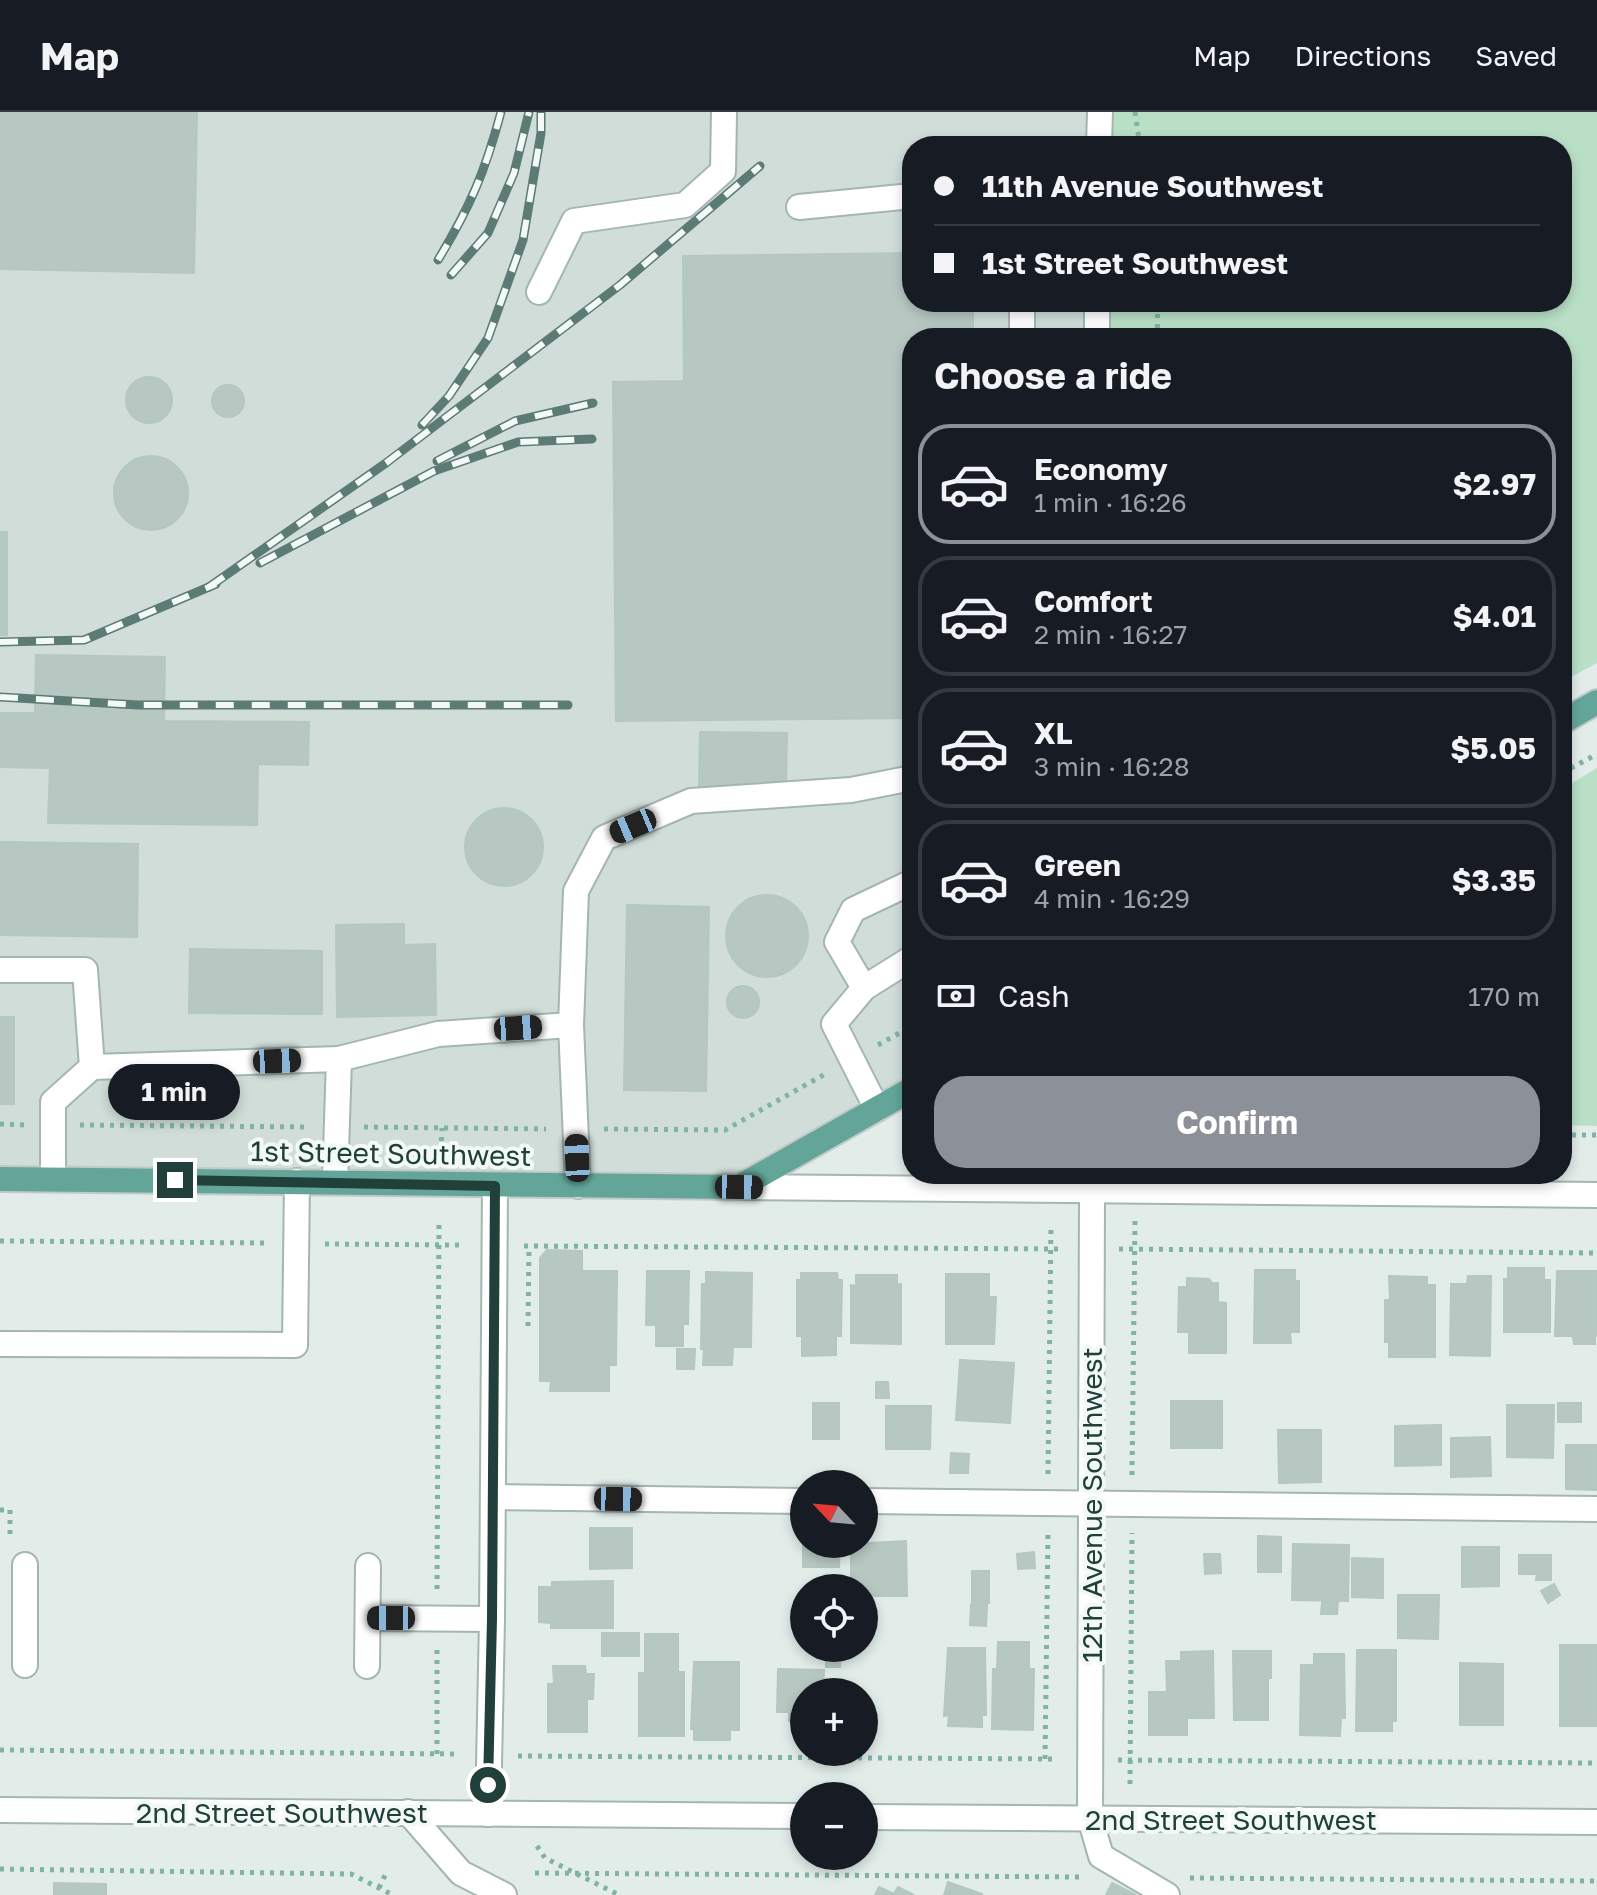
<!DOCTYPE html>
<meta charset="utf-8">
<style>
body{margin:0;font-family:"Golos Text",sans-serif;background:#242831;color:#f1f3f6;height:100vh;display:flex;flex-direction:column;font-size:30px;white-space:nowrap}
*{box-sizing:border-box;margin:0}
p{font-size:26px;color:#9ea1a6}
.icon{flex:none;width:44px;height:44px;fill:none;stroke:currentColor;stroke-width:2;stroke-linecap:round;stroke-linejoin:round}
.map{position:relative;flex:1;overflow:hidden}
.side{position:absolute;left:902px;top:216px;width:670px;height:856px;display:flex;flex-direction:column;background:#171b24;border-radius:32px;box-shadow:0 4px 12px #0003}
.side>*{flex:none}
.top-card{position:absolute;left:902px;top:24px;width:670px;height:176px;border-radius:32px;box-shadow:0 4px 12px #0003;display:grid;align-content:center;height:176px;padding:0 32px;background:#171b24}
.needle{width:52px;rotate:296deg}
.controls{position:absolute;left:790px;top:1358px;display:grid;gap:16px}
.controls a{display:grid;place-items:center;width:88px;height:88px;border-radius:50%;background:#171b24;box-shadow:0 4px 12px #0003;font-size:40px}
.end{position:absolute;width:36px;height:36px;margin:-18px;border:10px solid #204039;background:#fff;box-shadow:0 0 0 4px #fff}
.from{border-radius:50%}
.bubble{position:absolute;height:56px;border-radius:28px;background:#171b24;box-shadow:0 4px 12px #0003;font-size:26px;font-weight:700;line-height:56px;text-align:center}
.car{position:absolute;width:24px;height:48px;margin:-24px -12px;border-radius:10px;box-shadow:0 0 6px 2px #0007;background:linear-gradient(#222 24%,#8ab4d8 0 40%,#222 0 76%,#8ab4d8 0 86%,#222 0)}
.top-card b{display:flex;align-items:center;gap:28px;height:76px;font-size:30px}
.top-card b+b{border-top:2px solid #363941}
.top-card i{width:20px;height:20px;background:#f1f3f6}
ul{padding:0;list-style:none}
li{display:flex;align-items:center;gap:24px;height:120px;margin:0 16px 12px;padding:0 16px;border:4px solid #363941;border-radius:32px}
li div{flex:1}
li b{display:block;font-size:30px}
li em{font-style:normal;font-weight:700}
li.selected{border-color:#8c9099}
li>.icon{width:72px;height:72px;stroke-width:1.5}
h2{padding:0 32px;font-size:36px;line-height:96px}
.pay{display:flex;align-items:center;gap:20px;height:88px;padding:0 32px;font-size:30px}
.pay p{margin-inline-start:auto}
.cta{display:flex;gap:16px;margin-top:auto;padding:16px 32px}
.cta a{flex:1;height:92px;border-radius:32px;background:#8c9099;color:#fff;font-size:32px;font-weight:700;line-height:92px;text-align:center}
header{display:flex;align-items:center;gap:48px;box-sizing:border-box;height:112px;padding:0 40px;background:#171b24;border-bottom:2px solid #363941}
header strong{font-size:38px}
nav{display:flex;gap:44px;margin-inline-start:auto;font-size:28px}
.map>svg:first-child{display:block}
</style>
<header>
<strong>Map</strong>
<nav><a>Map</a><a>Directions</a><a>Saved</a></nav>
</header>
<div class="map">
<svg width="1597" height="1783" viewBox="0 0 1597 1783">
<rect width="100%" height="100%" fill="#e2ede9"/>
<path fill="#d0ddd8" d="M 0,0 L 1100,0 L 1099,34 L 912,34 L 912,190 L 1097,190 L 1097,226 L 912,226 L 912,977 L 739,1075 L 0,1067 Z"/>
<g fill="#b9e0c6">
<path d="M 1113,0 L 1597,0 L 1597,551 L 1562,570 L 1562,226 L 1109,226 L 1110,190 L 1562,190 L 1562,34 L 1112,34 Z"/>
<path d="M 1597,656 L 1597,1014 L 1562,1013 L 1562,677 Z"/>
</g>
<g fill="#b7c8c2" stroke="#b4c7c0" stroke-width="2">
<path d="M 0,0 L 197,0 L 194,161 L 0,157 Z"/>
<path d="M 912,141 L 912,190 L 973,190 L 973,226 L 912,226 L 912,606 L 616,609 L 613,270 L 684,269 L 683,144 Z"/>
<circle cx="149" cy="288" r="23"/>
<circle cx="228" cy="289" r="16"/>
<circle cx="151" cy="381" r="37"/>
<rect x="0" y="420" width="7" height="103"/>
<path d="M 36,543 L 165,545 L 164,609 L 309,610 L 308,653 L 258,652 L 257,713 L 48,711 L 50,656 L 0,655 L 0,601 L 35,601 Z"/>
<path d="M 700,620 L 787,621 L 786,677 L 699,676 Z"/>
<circle cx="504" cy="735" r="39"/>
<path d="M 0,730 L 138,732 L 137,825 L 0,823 Z"/>
<circle cx="767" cy="824" r="41"/>
<path d="M 627,793 L 709,795 L 706,979 L 624,978 Z"/>
<path d="M 404,812 L 404,833 L 435,832 L 436,903 L 337,905 L 336,813 Z"/>
<path d="M 190,837 L 322,839 L 322,902 L 189,901 Z"/>
<circle cx="743" cy="890" r="16"/>
<rect x="0" y="905" width="14" height="87"/>
<path d="M 547,1138 L 582,1139 L 582,1159 L 617,1159 L 616,1253 L 609,1253 L 609,1279 L 550,1279 L 551,1269 L 540,1269 L 540,1146 Z"/>
<path d="M 1508,1156 L 1544,1156 L 1544,1168 L 1550,1168 L 1550,1220 L 1504,1220 L 1504,1167 L 1508,1167 Z"/>
<path d="M 1255,1158 L 1295,1158 L 1295,1169 L 1299,1169 L 1299,1220 L 1290,1220 L 1291,1231 L 1254,1231 Z"/>
<path d="M 647,1159 L 689,1159 L 688,1212 L 683,1212 L 683,1234 L 656,1234 L 656,1213 L 646,1213 Z"/>
<path d="M 1557,1159 L 1597,1159 L 1597,1224 L 1595,1224 L 1595,1232 L 1574,1232 L 1573,1224 L 1555,1224 Z"/>
<path d="M 706,1160 L 752,1161 L 751,1235 L 733,1235 L 732,1253 L 703,1253 L 704,1237 L 701,1237 L 702,1172 L 706,1172 Z"/>
<path d="M 801,1161 L 837,1161 L 838,1168 L 842,1168 L 841,1224 L 836,1224 L 836,1243 L 802,1244 L 802,1224 L 797,1224 L 797,1168 L 801,1168 Z"/>
<path d="M 946,1162 L 989,1162 L 989,1185 L 996,1185 L 994,1232 L 946,1232 Z"/>
<path d="M 856,1163 L 897,1163 L 897,1173 L 901,1172 L 901,1232 L 851,1231 L 851,1173 L 856,1174 Z"/>
<path d="M 1389,1164 L 1427,1165 L 1427,1173 L 1435,1173 L 1435,1245 L 1389,1245 L 1389,1230 L 1385,1230 L 1385,1188 L 1390,1188 Z"/>
<path d="M 1468,1164 L 1491,1164 L 1490,1244 L 1450,1243 L 1451,1172 L 1467,1172 Z"/>
<path d="M 1187,1166 L 1209,1167 L 1212,1171 L 1218,1171 L 1218,1190 L 1226,1191 L 1226,1241 L 1189,1241 L 1189,1220 L 1178,1220 L 1179,1175 L 1187,1175 Z"/>
<path d="M 677,1237 L 695,1237 L 694,1257 L 677,1257 Z"/>
<path d="M 960,1248 L 1014,1251 L 1010,1311 L 956,1308 Z"/>
<path d="M 876,1270 L 888,1270 L 889,1286 L 876,1286 Z"/>
<rect x="1171" y="1289" width="51" height="47"/>
<rect x="813" y="1291" width="26" height="36"/>
<rect x="1558" y="1291" width="23" height="19"/>
<path d="M 1507,1293 L 1554,1293 L 1553,1346 L 1507,1345 Z"/>
<path d="M 886,1294 L 931,1294 L 930,1337 L 886,1337 Z"/>
<path d="M 1441,1313 L 1441,1353 L 1395,1354 L 1395,1314 Z"/>
<path d="M 1278,1318 L 1321,1318 L 1321,1370 L 1279,1371 Z"/>
<path d="M 1490,1325 L 1491,1364 L 1451,1365 L 1451,1326 Z"/>
<path d="M 1566,1333 L 1597,1333 L 1597,1378 L 1566,1377 Z"/>
<path d="M 951,1341 L 969,1342 L 968,1361 L 950,1361 Z"/>
<path d="M 803,1414 L 804,1432 L 840,1432 L 839,1455 L 803,1455 Z"/>
<path d="M 590,1416 L 632,1416 L 632,1456 L 590,1457 Z"/>
<path d="M 1258,1424 L 1281,1425 L 1281,1460 L 1258,1460 Z"/>
<path d="M 906,1429 L 907,1484 L 864,1484 L 864,1476 L 851,1476 L 851,1432 Z"/>
<path d="M 1293,1432 L 1349,1433 L 1348,1489 L 1292,1488 Z"/>
<path d="M 1462,1435 L 1499,1435 L 1499,1474 L 1462,1475 Z"/>
<path d="M 1034,1440 L 1035,1456 L 1018,1457 L 1017,1442 Z"/>
<path d="M 1204,1442 L 1220,1442 L 1221,1461 L 1205,1462 Z"/>
<path d="M 1519,1443 L 1551,1443 L 1551,1468 L 1536,1468 L 1537,1462 L 1519,1462 Z"/>
<path d="M 1352,1446 L 1383,1447 L 1383,1486 L 1352,1485 Z"/>
<rect x="972" y="1459" width="17" height="32"/>
<path d="M 613,1469 L 613,1516 L 551,1516 L 551,1511 L 539,1510 L 539,1475 L 552,1475 L 552,1470 Z"/>
<path d="M 1554,1472 L 1560,1483 L 1548,1491 L 1541,1479 Z"/>
<path d="M 1398,1483 L 1439,1483 L 1438,1527 L 1398,1526 Z"/>
<path d="M 1322,1490 L 1338,1490 L 1337,1502 L 1321,1502 Z"/>
<path d="M 971,1493 L 987,1493 L 986,1514 L 970,1513 Z"/>
<rect x="602" y="1521" width="37" height="23"/>
<path d="M 645,1522 L 678,1522 L 678,1560 L 684,1560 L 684,1624 L 639,1624 L 639,1561 L 645,1561 Z"/>
<path d="M 998,1530 L 1029,1530 L 1029,1557 L 1034,1557 L 1033,1618 L 992,1617 L 993,1557 L 997,1557 Z"/>
<rect x="1560" y="1533" width="37" height="81"/>
<path d="M 948,1536 L 985,1536 L 986,1603 L 982,1603 L 982,1615 L 948,1614 L 949,1603 L 944,1604 Z"/>
<path d="M 826,1537 L 841,1537 L 840,1555 L 826,1555 Z"/>
<path d="M 1357,1538 L 1396,1538 L 1396,1609 L 1392,1609 L 1392,1619 L 1356,1619 Z"/>
<path d="M 1213,1539 L 1214,1606 L 1187,1606 L 1187,1623 L 1149,1623 L 1149,1580 L 1167,1580 L 1166,1549 L 1181,1549 L 1181,1540 Z"/>
<path d="M 1233,1539 L 1271,1539 L 1271,1566 L 1268,1566 L 1268,1608 L 1234,1608 Z"/>
<path d="M 1314,1542 L 1344,1542 L 1345,1606 L 1341,1606 L 1340,1624 L 1300,1623 L 1301,1553 L 1314,1553 Z"/>
<path d="M 694,1550 L 739,1550 L 739,1618 L 730,1618 L 730,1628 L 694,1628 L 694,1617 L 691,1617 Z"/>
<path d="M 1460,1551 L 1503,1552 L 1503,1613 L 1460,1613 Z"/>
<path d="M 553,1554 L 585,1554 L 586,1562 L 594,1562 L 593,1587 L 587,1587 L 587,1620 L 548,1620 L 548,1572 L 554,1572 Z"/>
<path d="M 778,1557 L 824,1558 L 823,1580 L 804,1580 L 804,1602 L 800,1602 L 799,1609 L 789,1609 L 789,1600 L 777,1600 Z"/>
<path d="M 948,1770 L 982,1782 L 982,1783 L 944,1783 Z"/>
<path d="M 54,1771 L 106,1772 L 106,1783 L 54,1783 Z"/>
<path d="M 1112,1771 L 1136,1783 L 1106,1783 Z"/>
<path d="M 879,1775 L 894,1782 L 898,1775 L 914,1783 L 875,1783 Z"/>
</g>
<g fill="none" stroke-linecap="round" stroke-linejoin="round">
<g stroke="#a4b6b1" stroke-width="28">
<g id="minor">
<path d="M 1099,34 L 1100,0"/>
<path d="M 799,95 L 912,84"/>
<path d="M 539,180 L 574,109 L 685,93 L 723,59 L 724,0"/>
<path d="M 1022,190 L 1022,226"/>
<path d="M 1097,226 L 1097,190"/>
<path d="M 0,858 L 85,858 L 92,955"/>
<path d="M 864,876 L 837,830 L 853,798 L 912,770"/>
<path d="M 877,997 L 834,912 L 864,876 L 912,846"/>
<path d="M 53,1067 L 53,990 L 92,955 L 339,947"/>
<path d="M 335,1070 L 339,947 L 438,922 L 571,913"/>
<path d="M 578,1074 L 571,913 L 576,779 L 604,726 L 691,689 L 851,678 L 912,666"/>
<path d="M 739,1075 L 1597,1083"/>
<path d="M 1092,1080 L 1090,1706 L 1101,1744 L 1167,1783"/>
<path d="M 0,1232 L 295,1233 L 297,1069"/>
<path d="M 493,1385 L 804,1389"/>
<path d="M 864,1389 L 1597,1397"/>
<path d="M 368,1506 L 492,1507"/>
<path d="M 25,1553 L 25,1453"/>
<path d="M 367,1554 L 368,1454"/>
<path d="M 0,1698 L 804,1704"/>
<path d="M 408,1700 L 461,1761 L 504,1783"/>
<path d="M 488,1702 L 492,1507 L 495,1074"/>
<path d="M 864,1705 L 1597,1710"/>
</g>
</g>
<g stroke="#c1cac8" stroke-width="28">
<g id="major">
<path d="M 1562,610 L 1597,590"/>
<path d="M 0,1067 L 739,1075 L 912,977"/>
</g>
</g>
<g stroke="#80b3a6" stroke-width="5" stroke-dasharray="4 6" stroke-linecap="butt">
<path d="M 1135,0 L 1140,34"/>
<path d="M 1157,226 L 1158,190"/>
<path d="M 1562,661 L 1597,642"/>
<path d="M 878,933 L 912,914"/>
<path d="M 0,1012 L 26,1013"/>
<path d="M 80,1013 L 310,1015"/>
<path d="M 364,1015 L 546,1017"/>
<path d="M 604,1017 L 725,1018 L 827,961"/>
<path d="M 1562,1023 L 1597,1023"/>
<path d="M 441,1039 L 442,1016"/>
<path d="M 0,1129 L 267,1131"/>
<path d="M 325,1132 L 462,1133"/>
<path d="M 524,1134 L 1062,1137"/>
<path d="M 1119,1137 L 1597,1141"/>
<path d="M 528,1214 L 529,1134"/>
<path d="M 1048,1362 L 1051,1112"/>
<path d="M 1132,1363 L 1135,1109"/>
<path d="M 0,1398 L 10,1398 L 10,1428"/>
<path d="M 437,1477 L 439,1110"/>
<path d="M 0,1638 L 459,1642"/>
<path d="M 437,1642 L 437,1535"/>
<path d="M 518,1644 L 1057,1647"/>
<path d="M 1045,1647 L 1048,1420"/>
<path d="M 1118,1648 L 1597,1651"/>
<path d="M 1130,1672 L 1132,1421"/>
<path d="M 537,1734 L 545,1746 L 619,1783"/>
<path d="M 0,1757 L 351,1762 L 393,1783"/>
<path d="M 535,1761 L 1080,1765"/>
<path d="M 1190,1766 L 1597,1769"/>
<path d="M 379,1776 L 387,1759"/>
</g>
<use href="#minor" stroke="#fff" stroke-width="24"/>
<use href="#major" stroke="#63a699" stroke-width="24"/>
<g stroke="#5b7b74" stroke-width="9">
<g id="rail">
<path d="M 438,148 C 470,95 485,60 501,0"/>
<path d="M 451,163 L 488,121 L 514,61 L 529,0"/>
<path d="M 422,313 L 449,284 L 488,226 L 523,128 L 541,21 L 541,0"/>
<path d="M 437,349 L 515,309 L 593,291"/>
<path d="M 260,451 L 434,359 L 518,330 L 592,327"/>
<path d="M 209,475 L 386,351 L 620,173 L 760,54"/>
<path d="M 0,530 L 84,528 L 216,472"/>
<path d="M 0,585 L 138,593 L 568,593"/>
</g>
</g>
<use href="#rail" stroke="#f3f9f6" stroke-width="6" stroke-dasharray="18" stroke-linecap="butt"/>
</g>
<g fill="none" stroke-linecap="round" stroke-linejoin="round">
<path stroke="#204039" stroke-width="10" d="M 175,1068 L 495,1074 L 492,1507 L 488,1673"/>
</g>
<g text-anchor="middle" dominant-baseline="central" stroke-width="8" stroke-linejoin="round" paint-order="stroke">
<g font-size="28" fill="#204039" stroke="#f3f9f6">
<text transform="translate(391 1041) rotate(1)">1st Street Southwest</text>
<text transform="translate(1091 1393) rotate(-90)">12th Avenue Southwest</text>
<text x="282" y="1700">2nd Street Southwest</text>
<text x="1231" y="1707">2nd Street Southwest</text>
</g>
</g>
</svg>
<div class="controls">
<a><svg class="needle" viewBox="-14 -14 28 28"><path d="M0-13l5 13h-10z" fill="#e53935"/><path d="M0 13l5-13h-10z" fill="#9ea1a6"/></svg></a>
<a><svg class="icon" aria-label="locate" viewBox="0 0 24 24"><circle cx="12" cy="12" r="6"/><path d="M12 2v4M12 18v4M2 12h4M18 12h4"/></svg></a>
<a>+</a>
<a>−</a>
</div>
<i class="end from" style="left:488px;top:1673px"></i>
<i class="end" style="left:175px;top:1068px"></i>
<div class="bubble" style="left:108px;top:952px;width:132px">1 min</div>
<i class="car" style="left:633px;top:714px;rotate:247deg"></i>
<i class="car" style="left:518px;top:916px;rotate:86deg"></i>
<i class="car" style="left:277px;top:949px;rotate:88deg"></i>
<i class="car" style="left:577px;top:1046px;rotate:358deg"></i>
<i class="car" style="left:739px;top:1075px;rotate:91deg"></i>
<i class="car" style="left:618px;top:1387px;rotate:91deg"></i>
<i class="car" style="left:391px;top:1506px;rotate:270deg"></i>
<div class="top-card">
<b><i class="from"></i>11th Avenue Southwest</b>
<b><i></i>1st Street Southwest</b>
</div>
<section class="side">
<h2>Choose a ride</h2>
<ul>
<li class="selected"><svg class="icon" aria-label="car" viewBox="0 0 24 24"><path d="M5 17H2v-5l4-1 3-4h7l3 4 3 1v5h-3M9 17h6M6 11h13"/><circle cx="7" cy="17" r="2"/><circle cx="17" cy="17" r="2"/></svg><div><b>Economy</b><p>1 min · 16:26</p></div><em>$2.97</em></li>
<li><svg class="icon" aria-label="car" viewBox="0 0 24 24"><path d="M5 17H2v-5l4-1 3-4h7l3 4 3 1v5h-3M9 17h6M6 11h13"/><circle cx="7" cy="17" r="2"/><circle cx="17" cy="17" r="2"/></svg><div><b>Comfort</b><p>2 min · 16:27</p></div><em>$4.01</em></li>
<li><svg class="icon" aria-label="car" viewBox="0 0 24 24"><path d="M5 17H2v-5l4-1 3-4h7l3 4 3 1v5h-3M9 17h6M6 11h13"/><circle cx="7" cy="17" r="2"/><circle cx="17" cy="17" r="2"/></svg><div><b>XL</b><p>3 min · 16:28</p></div><em>$5.05</em></li>
<li><svg class="icon" aria-label="car" viewBox="0 0 24 24"><path d="M5 17H2v-5l4-1 3-4h7l3 4 3 1v5h-3M9 17h6M6 11h13"/><circle cx="7" cy="17" r="2"/><circle cx="17" cy="17" r="2"/></svg><div><b>Green</b><p>4 min · 16:29</p></div><em>$3.35</em></li>
</ul>
<div class="pay"><svg class="icon" aria-label="cash" viewBox="0 0 24 24"><path d="M3 7h18v10H3z"/><circle cx="12" cy="12" r="2"/></svg>Cash<p>170 m</p></div>
<div class="cta"><a>Confirm</a></div>
</section>
</div>
